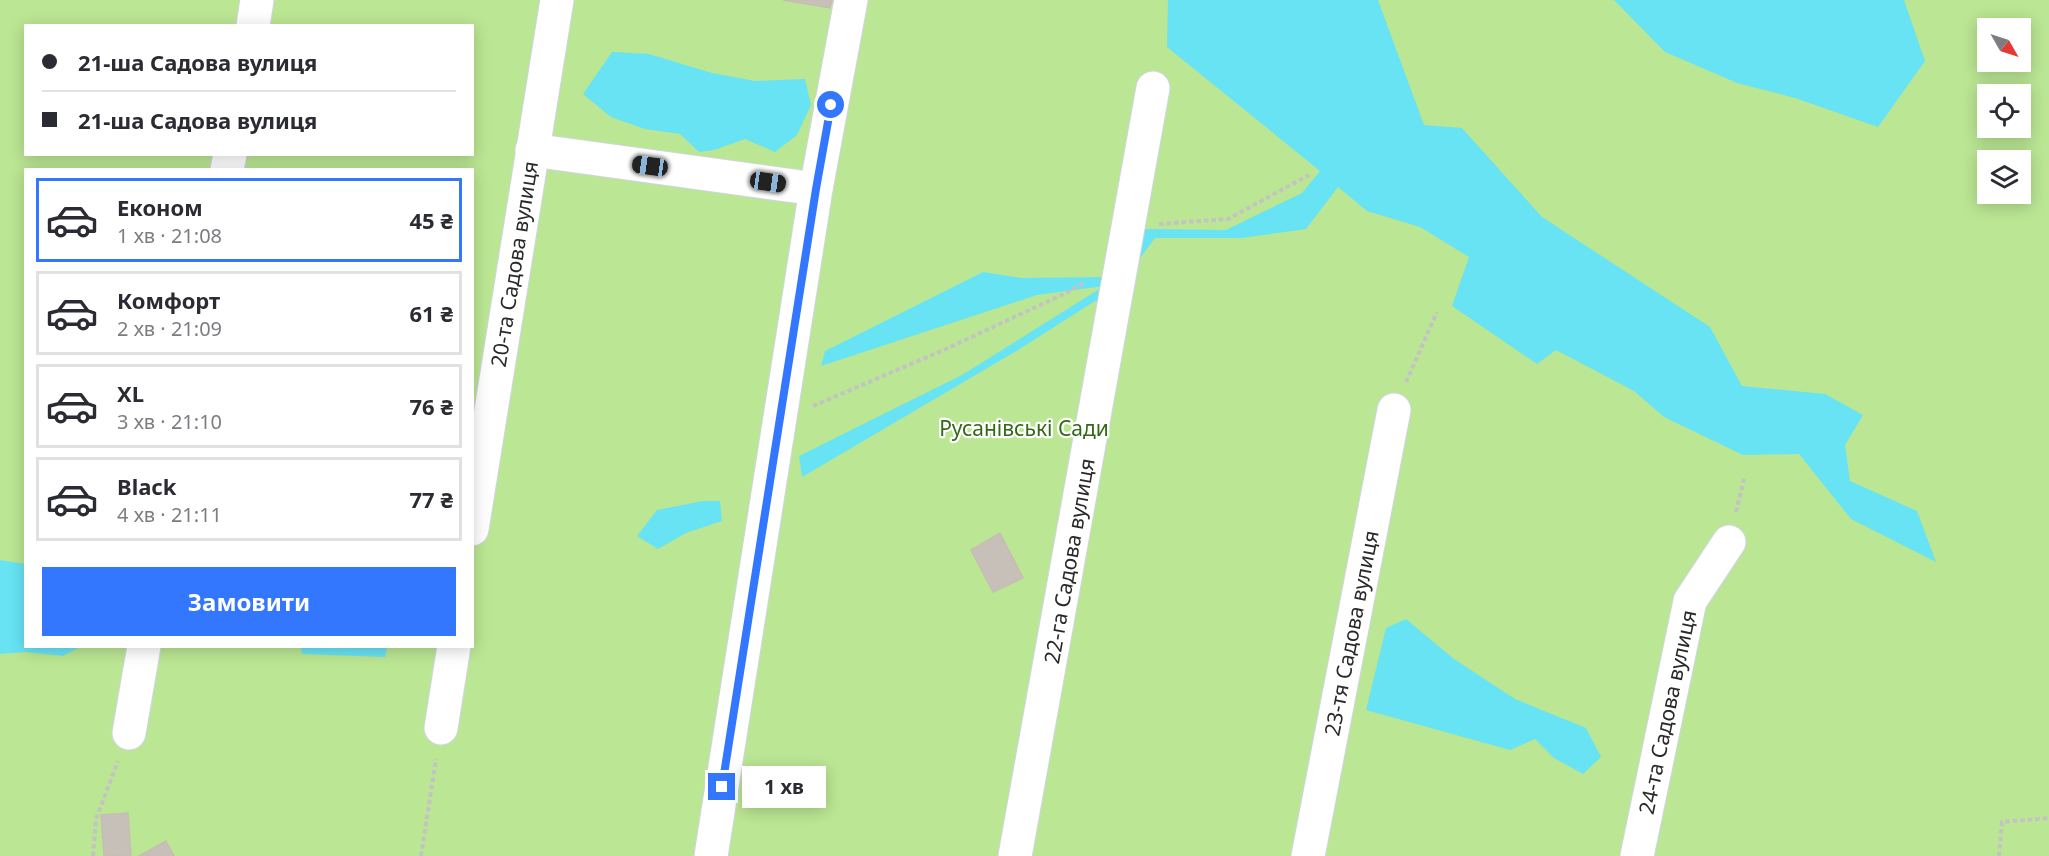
<!DOCTYPE html>
<html lang="uk">
<meta charset="utf-8">
<style>
body{margin:0;font-family:"Noto Sans",sans-serif;background:#f7f7f7;color:#2b2b33;height:100vh;display:flex;flex-direction:column;font-size:22px;white-space:nowrap}
*{box-sizing:border-box;margin:0}
p{font-size:20px;color:#7c7c81}
.icon{flex:none;width:33px;height:33px;fill:none;stroke:currentColor;stroke-width:2;stroke-linecap:round;stroke-linejoin:round}
.map{position:relative;flex:1;overflow:hidden}
.side{position:absolute;left:24px;top:168px;width:450px;height:480px;display:flex;flex-direction:column;background:#fff;border-radius:0px;box-shadow:0 3px 15px #0003}
.side>*{flex:none}
.hud{position:absolute;left:24px;top:24px;width:450px;height:132px;border-radius:0px;box-shadow:0 3px 15px #0003;display:grid;align-content:center;height:132px;padding:0 18px;background:#fff}
.needle{width:39px;rotate:129deg}
.controls{position:absolute;left:1977px;top:18px;display:grid;gap:12px}
.controls a{display:grid;place-items:center;width:54px;height:54px;border-radius:0px;background:#fff;box-shadow:0 3px 15px #0003;font-size:30px}
.end{position:absolute;width:27px;height:27px;margin:-14px;border:8px solid #37f;background:#fff;box-shadow:0 0 0 3px #fff}
.from{border-radius:50%}
.bubble{position:absolute;height:42px;border-radius:0px;background:#fff;box-shadow:0 3px 15px #0003;font-size:20px;font-weight:700;line-height:42px;text-align:center}
.car{position:absolute;width:18px;height:36px;margin:-18px -9px;border-radius:8px;box-shadow:0 0 4px 2px #0007;background:linear-gradient(#222 24%,#8ab4d8 0 40%,#222 0 76%,#8ab4d8 0 86%,#222 0)}
.hud b{display:flex;align-items:center;gap:21px;height:57px;font-size:22px}
.hud b+b{border-top:2px solid #e1e1e2}
.hud i{width:15px;height:15px;background:#2b2b33}
ul{padding:10px 0 0;list-style:none}
li{display:flex;align-items:center;gap:18px;height:84px;margin:0 12px 9px;padding:0 6px;border:3px solid #e1e1e2;border-radius:0px}
li div{flex:1}
li b{display:block;font-size:22px}
li em{font-style:normal;font-weight:700}
li.selected{border-color:#37f}
li>.icon{width:54px;height:54px;stroke-width:1.5}
.cta{display:flex;gap:12px;margin-top:auto;padding:12px 18px}
.cta a{flex:1;height:69px;border-radius:0px;background:#37f;color:#fff;font-size:24px;font-weight:700;line-height:69px;text-align:center}
.map>svg:first-child{display:block}
</style>
<div class="map">
<svg width="2049" height="856" viewBox="0 0 2049 856">
<rect width="100%" height="100%" fill="#ece1d9"/>
<path fill="#bbe693" fill-rule="evenodd" d="M 0,0 L 2049,0 L 2049,856 L 0,856 ZM 26,26 L 472,26 L 472,154 L 26,154 ZM 1988,28 L 2020,28 L 2020,62 L 1988,62 ZM 1988,94 L 2020,94 L 2020,128 L 1988,128 ZM 1988,160 L 2020,160 L 2020,194 L 1988,194 ZM 26,170 L 472,170 L 472,646 L 26,646 Z"/>
<g fill="#67e3f4">
<path d="M 1168,0 L 1378,0 L 1424,125 L 1462,128 L 1542,217 L 1710,327 L 1742,386 L 1825,394 L 1863,415 L 1845,445 L 1850,481 L 1917,511 L 1936,562 L 1851,519 L 1799,454 L 1743,455 L 1664,417 L 1634,391 L 1556,350 L 1537,364 L 1452,306 L 1469,257 L 1420,227 L 1367,211 L 1338,187 L 1306,229 L 1242,238 L 1155,238 L 1108,301 L 1095,301 L 1018,350 L 802,477 L 799,456 L 962,375 L 1104,286 L 1037,295 L 821,366 L 825,351 L 983,272 L 1021,278 L 1114,277 L 1146,229 L 1226,230 L 1302,193 L 1320,171 L 1167,47 Z"/>
<path d="M 1614,0 L 1904,0 L 1925,61 L 1878,127 L 1795,98 L 1737,83 L 1665,52 Z"/>
<path d="M 612,52 L 649,54 L 712,73 L 755,81 L 805,79 L 811,105 L 797,135 L 775,152 L 745,139 L 714,150 L 699,152 L 680,134 L 645,129 L 611,117 L 583,94 Z"/>
<path d="M 703,501 L 720,501 L 722,521 L 686,533 L 658,549 L 637,536 L 657,510 Z"/>
<path d="M 0,560 L 25,564 L 26,646 L 80,647 L 63,656 L 26,652 L 0,654 Z"/>
<path d="M 1406,619 L 1454,659 L 1515,699 L 1586,728 L 1601,757 L 1583,774 L 1554,758 L 1535,739 L 1510,750 L 1366,710 L 1386,628 Z"/>
<path d="M 301,647 L 301,646 L 387,647 L 385,657 L 302,654 Z"/>
</g>
<g fill="#c7c0b8" stroke="#c7bdb3" stroke-width="1.5">
<path d="M 783,0 L 832,0 L 830,8 Z"/>
<path d="M 1000,533 L 1023,578 L 993,592 L 971,550 Z"/>
<path d="M 128,813 L 131,855 L 104,856 L 101,815 Z"/>
<path d="M 166,841 L 174,856 L 139,856 Z"/>
</g>
<g fill="none" stroke-linecap="round" stroke-linejoin="round">
<g stroke="#cfd5e3" stroke-width="35">
<g id="street">
<path d="M 253,26 L 257,0"/>
<path d="M 532,150 L 816,189"/>
<path d="M 227,170 L 230,154"/>
<path d="M 472,529 L 557,0"/>
<path d="M 441,728 L 454,646"/>
<path d="M 129,733 L 144,646"/>
<path d="M 711,856 L 816,189 L 851,0"/>
<path d="M 1015,856 L 1153,88"/>
<path d="M 1308,856 L 1394,410"/>
<path d="M 1637,856 L 1690,601 L 1729,542"/>
</g>
</g>
<g stroke="#c3c3c3" stroke-width="4" stroke-dasharray="4.5 3" stroke-linecap="butt">
<path d="M 1159,224 L 1228,219 L 1309,175"/>
<path d="M 1406,382 L 1437,312"/>
<path d="M 813,406 L 946,349 L 1070,291 L 1085,282"/>
<path d="M 1736,512 L 1744,479"/>
<path d="M 93,856 L 96,819 L 118,761"/>
<path d="M 421,856 L 436,759"/>
<path d="M 1999,856 L 2002,822 L 2049,818"/>
</g>
<use href="#street" stroke="#fff" stroke-width="33"/>
</g>
<g fill="none" stroke-linecap="round" stroke-linejoin="round">
<path stroke="#37f" stroke-width="8" d="M 722,787 L 816,189 L 831,105"/>
</g>
<g text-anchor="middle" dominant-baseline="central" stroke-width="4.5" stroke-linejoin="round" paint-order="stroke">
<g font-size="21" fill="#292929" stroke="#fff">
<text transform="translate(514 264) rotate(-81)">20-та Садова вулиця</text>
<text transform="translate(1069 561) rotate(-80)">22-га Садова вулиця</text>
<text transform="translate(1351 633) rotate(-79)">23-тя Садова вулиця</text>
<text transform="translate(1667 712) rotate(-78)">24-та Садова вулиця</text>
</g>
<g font-size="21" fill="#336816" stroke="#fff">
<text x="1024" y="428">Русанівські Сади</text>
</g>
</g>
</svg>
<div class="controls">
<a><svg class="needle" viewBox="-14 -14 28 28"><path d="M0-13l5 13h-10z" fill="#e53935"/><path d="M0 13l5-13h-10z" fill="#7c7c81"/></svg></a>
<a><svg class="icon" aria-label="locate" viewBox="0 0 24 24"><circle cx="12" cy="12" r="6"/><path d="M12 2v4M12 18v4M2 12h4M18 12h4"/></svg></a>
<a><svg class="icon" aria-label="layers" viewBox="0 0 24 24"><path d="M12 4l9 5-9 5-9-5zM3 14l9 5 9-5"/></svg></a>
</div>
<i class="end from" style="left:831px;top:105px"></i>
<i class="end" style="left:722px;top:787px"></i>
<div class="bubble" style="left:742px;top:766px;width:84px">1 хв</div>
<i class="car" style="left:650px;top:166px;rotate:278deg"></i>
<i class="car" style="left:768px;top:182px;rotate:98deg"></i>
<div class="hud">
<b><i class="from"></i>21-ша Садова вулиця</b>
<b><i></i>21-ша Садова вулиця</b>
</div>
<section class="side">
<ul>
<li class="selected"><svg class="icon" aria-label="car" viewBox="0 0 24 24"><path d="M5 17H2v-5l4-1 3-4h7l3 4 3 1v5h-3M9 17h6M6 11h13"/><circle cx="7" cy="17" r="2"/><circle cx="17" cy="17" r="2"/></svg><div><b>Економ</b><p>1 хв · 21:08</p></div><em>45 ₴</em></li>
<li><svg class="icon" aria-label="car" viewBox="0 0 24 24"><path d="M5 17H2v-5l4-1 3-4h7l3 4 3 1v5h-3M9 17h6M6 11h13"/><circle cx="7" cy="17" r="2"/><circle cx="17" cy="17" r="2"/></svg><div><b>Комфорт</b><p>2 хв · 21:09</p></div><em>61 ₴</em></li>
<li><svg class="icon" aria-label="car" viewBox="0 0 24 24"><path d="M5 17H2v-5l4-1 3-4h7l3 4 3 1v5h-3M9 17h6M6 11h13"/><circle cx="7" cy="17" r="2"/><circle cx="17" cy="17" r="2"/></svg><div><b>XL</b><p>3 хв · 21:10</p></div><em>76 ₴</em></li>
<li><svg class="icon" aria-label="car" viewBox="0 0 24 24"><path d="M5 17H2v-5l4-1 3-4h7l3 4 3 1v5h-3M9 17h6M6 11h13"/><circle cx="7" cy="17" r="2"/><circle cx="17" cy="17" r="2"/></svg><div><b>Black</b><p>4 хв · 21:11</p></div><em>77 ₴</em></li>
</ul>
<div class="cta"><a>Замовити</a></div>
</section>
</div>
